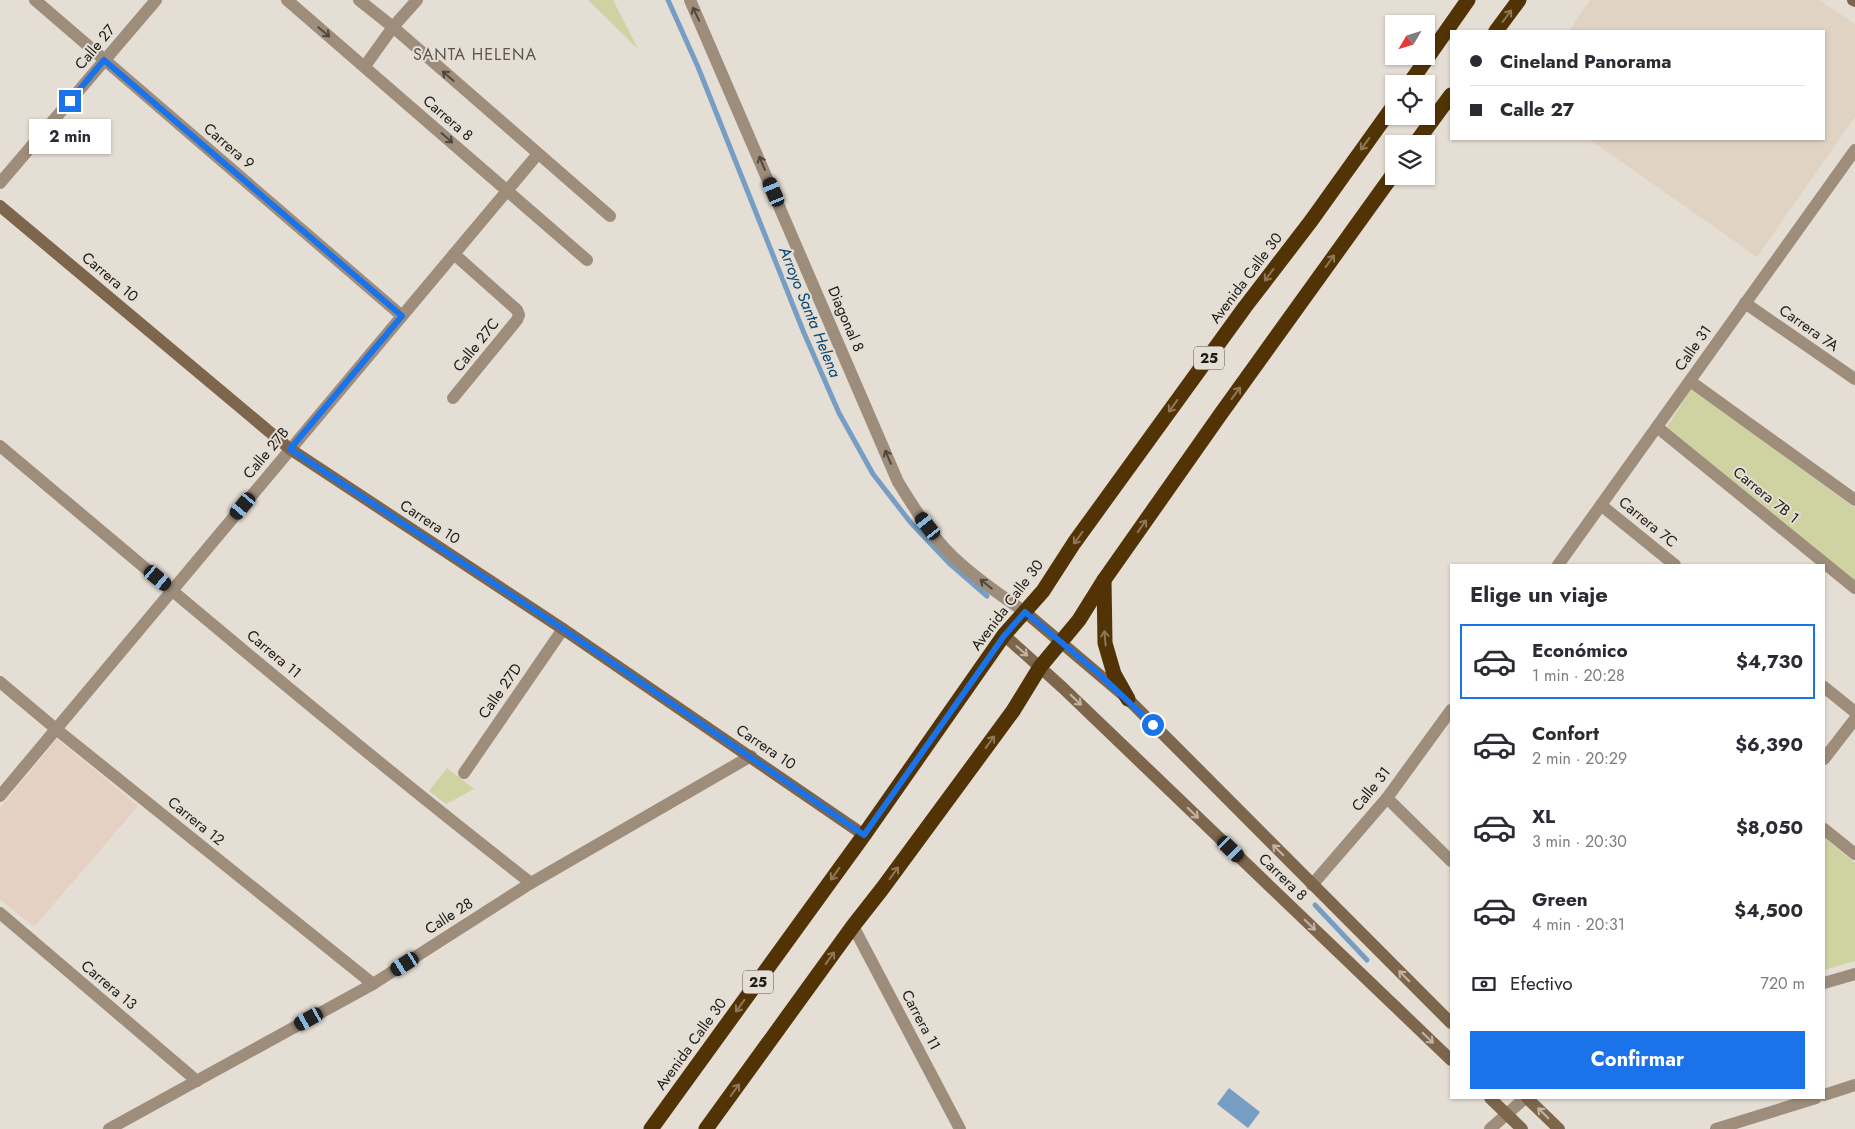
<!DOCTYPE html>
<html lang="es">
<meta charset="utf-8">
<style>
body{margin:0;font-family:Jost,sans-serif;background:#f7f7f7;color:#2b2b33;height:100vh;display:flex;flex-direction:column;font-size:19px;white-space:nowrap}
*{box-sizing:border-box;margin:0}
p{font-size:16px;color:#7c7c81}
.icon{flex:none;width:28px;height:28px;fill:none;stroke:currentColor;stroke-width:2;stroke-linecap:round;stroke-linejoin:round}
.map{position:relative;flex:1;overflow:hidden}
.sheet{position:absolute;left:1450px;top:564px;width:375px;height:535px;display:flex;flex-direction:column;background:#fff;border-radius:0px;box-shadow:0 1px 4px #0004}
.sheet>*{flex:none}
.banner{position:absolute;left:1450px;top:30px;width:375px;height:110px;border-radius:0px;box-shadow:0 1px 4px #0004;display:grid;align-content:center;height:110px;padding:0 20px;background:#fff}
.needle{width:32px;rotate:232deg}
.tools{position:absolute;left:1385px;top:15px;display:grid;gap:10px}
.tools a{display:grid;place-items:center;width:50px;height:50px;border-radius:0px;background:#fff;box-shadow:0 1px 4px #0004;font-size:25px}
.end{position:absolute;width:22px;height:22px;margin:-11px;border:6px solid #1a73e8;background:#fff;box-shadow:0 0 0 2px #fff}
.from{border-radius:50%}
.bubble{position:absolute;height:35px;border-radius:0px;background:#fff;box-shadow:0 1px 4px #0004;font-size:16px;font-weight:700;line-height:35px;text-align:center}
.car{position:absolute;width:15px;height:30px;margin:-15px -8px;border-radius:6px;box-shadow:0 0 4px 1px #0007;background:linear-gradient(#222 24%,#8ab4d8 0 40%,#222 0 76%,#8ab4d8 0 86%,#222 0)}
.banner b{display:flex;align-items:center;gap:18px;height:48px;font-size:19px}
.banner b+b{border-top:1px solid #e1e1e2}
.banner i{width:12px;height:12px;background:#2b2b33}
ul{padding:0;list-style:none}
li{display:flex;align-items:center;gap:15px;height:75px;margin:0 10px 8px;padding:0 10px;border:2px solid transparent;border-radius:0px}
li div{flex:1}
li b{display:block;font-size:19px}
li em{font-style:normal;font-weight:700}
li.selected{border-color:#1a73e8}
li>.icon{width:45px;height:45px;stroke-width:1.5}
h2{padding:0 20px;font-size:22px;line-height:60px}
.pay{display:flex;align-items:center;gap:12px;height:55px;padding:0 20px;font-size:19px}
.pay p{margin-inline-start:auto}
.button{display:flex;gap:10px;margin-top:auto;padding:10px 20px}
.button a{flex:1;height:58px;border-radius:0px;background:#1a73e8;color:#fff;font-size:20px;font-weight:700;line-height:58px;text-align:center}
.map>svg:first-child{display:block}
</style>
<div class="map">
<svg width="1855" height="1129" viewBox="0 0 1855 1129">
<rect width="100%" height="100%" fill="#e5ded4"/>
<path fill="#e0d3c3" d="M 1590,0 L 1819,0 L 1855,24 L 1855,117 L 1757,257 L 1589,139 L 1824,139 L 1824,31 L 1569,31 Z"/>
<path fill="#e5d1c3" d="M 57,739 L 138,806 L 34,927 L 0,899 L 0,808 Z"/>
<g fill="#cfd3a2">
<path d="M 588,0 L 613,0 L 638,49 Z"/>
<path d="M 1691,388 L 1855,508 L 1855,581 L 1667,427 Z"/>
<path d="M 447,768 L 474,789 L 446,804 L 429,791 Z"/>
<path d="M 1824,837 L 1855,863 L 1855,961 L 1824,970 Z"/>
</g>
<path fill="#769dc4" d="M 1229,1088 L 1260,1112 L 1248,1128 L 1217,1104 Z"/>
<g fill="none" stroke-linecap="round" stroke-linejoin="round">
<g stroke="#769dc4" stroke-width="5">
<path d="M 668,0 L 698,67 L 804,333 L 839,413 L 873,474 L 911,523 L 949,563 L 987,596"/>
<path d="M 1315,905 L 1367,960"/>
</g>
<g stroke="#9e8d7b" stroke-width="12">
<path d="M 35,0 L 402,316"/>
<path d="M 287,0 L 587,260"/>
<path d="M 359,0 L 393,27 L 610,216"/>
<path d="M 690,0 L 898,482 C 916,511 935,542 961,564 C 981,582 1003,597 1025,612"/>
<path d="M 365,66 L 393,27 L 417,0"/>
<path d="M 0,183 L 156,0"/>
<path d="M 1745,303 L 1855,379"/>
<path d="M 1690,381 L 1855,500"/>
<path d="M 453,398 L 517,320 L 519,315 L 517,310 L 454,254"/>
<path d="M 1657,427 L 1855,588"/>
<path d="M 0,446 C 175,593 350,742 531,883"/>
<path d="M 1601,505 L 1675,565"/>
<path d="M 1558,565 L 1855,150"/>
<path d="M 0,682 L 56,729 L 373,984"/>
<path d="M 1824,687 L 1855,712"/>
<path d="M 1824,759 L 1855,719"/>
<path d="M 464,773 L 563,629"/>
<path d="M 0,796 L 537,155"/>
<path d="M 1387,798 L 1451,861"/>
<path d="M 1824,829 L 1855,854"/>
<path d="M 1312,885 L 1387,798 L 1451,710"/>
<path d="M 0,913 L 197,1081"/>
<path d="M 853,926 L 960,1129"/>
<path d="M 1824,983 L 1855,974"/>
<path d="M 1824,1095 L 1855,1085"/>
<path d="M 109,1129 L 373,984 L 531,883 L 751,756"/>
<path d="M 1490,1129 L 1525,1098"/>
<path d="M 1716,1129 L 1816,1098"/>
</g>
<g stroke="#7d664c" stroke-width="12">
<path d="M 1853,0 L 1855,1"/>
<path d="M 0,206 L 290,449 L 563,629 L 864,835"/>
<path d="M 1025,612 L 1128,699 L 1451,1023"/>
<path d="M 1004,635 L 1063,688 L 1451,1060"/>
<path d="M 1490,1098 L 1522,1129"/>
<path d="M 1527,1098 L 1559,1129"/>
</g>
<g stroke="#523305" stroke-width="15">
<path d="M 1496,31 L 1519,0"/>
<path d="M 1409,84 L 1468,0"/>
<path d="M 1415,144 L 1451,95"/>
<path d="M 1104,580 L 1105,643 L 1114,674 L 1128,699"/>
<path d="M 651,1129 L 864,835 L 1004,635 L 1043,591 L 1074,543 L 1245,307 L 1311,221 L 1394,105"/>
<path d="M 706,1129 L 853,926 L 882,889 L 1013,711 L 1040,667 L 1079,620 L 1104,580 L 1220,415 L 1394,173"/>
</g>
</g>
<defs><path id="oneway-shaft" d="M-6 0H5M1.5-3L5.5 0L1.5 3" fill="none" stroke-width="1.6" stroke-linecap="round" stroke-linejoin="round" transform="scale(1.25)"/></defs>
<g stroke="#50473e">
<use href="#oneway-shaft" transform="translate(696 14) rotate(-115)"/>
<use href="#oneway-shaft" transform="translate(324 32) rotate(40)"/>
<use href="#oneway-shaft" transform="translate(448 76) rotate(-139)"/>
<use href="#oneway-shaft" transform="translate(447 138) rotate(41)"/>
<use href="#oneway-shaft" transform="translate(762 163) rotate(-113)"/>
<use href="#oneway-shaft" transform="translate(888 457) rotate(-113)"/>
<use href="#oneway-shaft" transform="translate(986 584) rotate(-141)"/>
</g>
<g stroke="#8d7758">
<use href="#oneway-shaft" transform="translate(1507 16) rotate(-53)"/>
<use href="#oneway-shaft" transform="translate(1365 144) rotate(126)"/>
<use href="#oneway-shaft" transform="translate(1330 261) rotate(-54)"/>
<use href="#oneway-shaft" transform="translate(1269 275) rotate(127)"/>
<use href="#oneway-shaft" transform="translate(1236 393) rotate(-54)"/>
<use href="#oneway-shaft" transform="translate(1173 406) rotate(126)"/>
<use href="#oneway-shaft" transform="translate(1142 526) rotate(-55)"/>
<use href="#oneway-shaft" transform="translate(1078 538) rotate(126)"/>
<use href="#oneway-shaft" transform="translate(1105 638) rotate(-95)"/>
<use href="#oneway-shaft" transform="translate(990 742) rotate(-54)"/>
<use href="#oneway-shaft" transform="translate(894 873) rotate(-54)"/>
<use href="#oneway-shaft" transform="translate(835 874) rotate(126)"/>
<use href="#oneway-shaft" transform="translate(830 958) rotate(-54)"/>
<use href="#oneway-shaft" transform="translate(740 1006) rotate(126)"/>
<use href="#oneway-shaft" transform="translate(735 1090) rotate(-54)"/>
</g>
<g stroke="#c1b4a4">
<use href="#oneway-shaft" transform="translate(1022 651) rotate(41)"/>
<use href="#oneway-shaft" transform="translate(1076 700) rotate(44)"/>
<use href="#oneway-shaft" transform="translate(1193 813) rotate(44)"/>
<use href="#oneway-shaft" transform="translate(1278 850) rotate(-135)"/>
<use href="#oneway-shaft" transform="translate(1310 925) rotate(44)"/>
<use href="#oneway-shaft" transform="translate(1404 976) rotate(-135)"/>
<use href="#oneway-shaft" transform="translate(1428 1038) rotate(44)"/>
<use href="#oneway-shaft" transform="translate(1543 1113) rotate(-135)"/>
</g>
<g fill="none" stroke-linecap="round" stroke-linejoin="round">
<path stroke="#1a73e8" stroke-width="6" d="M 70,101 L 104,60 L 402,316 L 290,449 L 563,629 L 864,835 L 1004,636 L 1025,612 L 1098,673 L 1153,725"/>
</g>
<g text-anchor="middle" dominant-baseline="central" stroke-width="4" stroke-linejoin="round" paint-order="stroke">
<g fill="#e5ded4" stroke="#58544f" stroke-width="1">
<rect x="1194" y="346.5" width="30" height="23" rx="4"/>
<rect x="743" y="970.5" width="30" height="23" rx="4"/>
</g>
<g font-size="14" font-weight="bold" fill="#1c1916">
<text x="1209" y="358">25</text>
<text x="758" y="982">25</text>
</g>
<g font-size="15" fill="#1c1916" stroke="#e5ded4">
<text transform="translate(95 47) rotate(-50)">Calle 27</text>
<text transform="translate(448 118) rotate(41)">Carrera 8</text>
<text transform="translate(229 146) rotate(41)">Carrera 9</text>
<text transform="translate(110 277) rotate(40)">Carrera 10</text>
<text transform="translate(1246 278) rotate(-53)">Avenida Calle 30</text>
<text transform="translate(846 319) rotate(67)">Diagonal 8</text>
<text transform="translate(1809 328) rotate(35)">Carrera 7A</text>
<text transform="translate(476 345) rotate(-51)">Calle 27C</text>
<text transform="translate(1693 348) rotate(-55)">Calle 31</text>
<text transform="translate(266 453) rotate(-50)">Calle 27B</text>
<text transform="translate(1766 495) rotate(39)">Carrera 7B 1</text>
<text transform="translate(430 522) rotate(33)">Carrera 10</text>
<text transform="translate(1648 522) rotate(39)">Carrera 7C</text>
<text transform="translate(1007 605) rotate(-53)">Avenida Calle 30</text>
<text transform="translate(274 654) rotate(40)">Carrera 11</text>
<text transform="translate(500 691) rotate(-55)">Calle 27D</text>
<text transform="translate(766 747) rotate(34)">Carrera 10</text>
<text transform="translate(1371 789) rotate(-51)">Calle 31</text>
<text transform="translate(196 821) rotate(39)">Carrera 12</text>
<text transform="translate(1283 877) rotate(44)">Carrera 8</text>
<text transform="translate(449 916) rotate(-33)">Calle 28</text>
<text transform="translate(109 985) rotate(40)">Carrera 13</text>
<text transform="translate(921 1020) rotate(62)">Carrera 11</text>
<text transform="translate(691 1044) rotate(-54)">Avenida Calle 30</text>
</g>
<g font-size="16" letter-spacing="1" fill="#5b554d" stroke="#e5ded4">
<text x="475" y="54">SANTA HELENA</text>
</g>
<g font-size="16" font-style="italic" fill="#024576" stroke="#e5ded4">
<text transform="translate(810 312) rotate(68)">Arroyo Santa Helena</text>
</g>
</g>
</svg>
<div class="tools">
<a><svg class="needle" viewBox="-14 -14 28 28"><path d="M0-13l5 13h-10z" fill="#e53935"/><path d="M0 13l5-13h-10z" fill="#7c7c81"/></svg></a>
<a><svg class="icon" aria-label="locate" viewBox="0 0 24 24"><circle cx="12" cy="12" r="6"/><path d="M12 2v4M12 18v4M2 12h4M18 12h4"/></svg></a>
<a><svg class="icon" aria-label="layers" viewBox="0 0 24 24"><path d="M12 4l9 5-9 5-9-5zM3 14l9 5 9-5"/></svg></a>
</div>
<i class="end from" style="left:1153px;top:725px"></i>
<i class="end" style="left:70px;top:101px"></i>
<div class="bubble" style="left:29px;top:119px;width:82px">2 min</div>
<i class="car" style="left:774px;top:192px;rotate:337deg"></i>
<i class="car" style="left:243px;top:506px;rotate:220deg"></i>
<i class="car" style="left:928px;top:526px;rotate:322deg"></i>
<i class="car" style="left:158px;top:578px;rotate:130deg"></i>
<i class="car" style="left:1231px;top:849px;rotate:134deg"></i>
<i class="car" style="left:405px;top:964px;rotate:237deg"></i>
<i class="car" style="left:309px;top:1019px;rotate:241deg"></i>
<div class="banner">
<b><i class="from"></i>Cineland Panorama</b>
<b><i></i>Calle 27</b>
</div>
<section class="sheet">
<h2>Elige un viaje</h2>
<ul>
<li class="selected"><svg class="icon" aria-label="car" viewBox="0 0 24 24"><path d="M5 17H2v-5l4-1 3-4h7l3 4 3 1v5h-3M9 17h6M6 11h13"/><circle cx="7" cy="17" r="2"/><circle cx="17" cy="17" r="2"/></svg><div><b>Económico</b><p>1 min · 20:28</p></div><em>$4,730</em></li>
<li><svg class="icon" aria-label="car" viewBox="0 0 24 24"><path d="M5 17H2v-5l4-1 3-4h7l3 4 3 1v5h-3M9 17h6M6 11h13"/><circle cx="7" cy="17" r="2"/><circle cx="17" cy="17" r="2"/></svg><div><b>Confort</b><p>2 min · 20:29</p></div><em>$6,390</em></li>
<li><svg class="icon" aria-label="car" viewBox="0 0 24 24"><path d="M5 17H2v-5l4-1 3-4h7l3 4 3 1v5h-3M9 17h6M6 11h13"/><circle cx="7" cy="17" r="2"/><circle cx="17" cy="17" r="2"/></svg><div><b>XL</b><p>3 min · 20:30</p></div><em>$8,050</em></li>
<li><svg class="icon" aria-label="car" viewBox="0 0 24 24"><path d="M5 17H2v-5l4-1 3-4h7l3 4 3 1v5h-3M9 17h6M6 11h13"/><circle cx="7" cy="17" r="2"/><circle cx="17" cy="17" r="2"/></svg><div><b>Green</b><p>4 min · 20:31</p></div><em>$4,500</em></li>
</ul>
<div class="pay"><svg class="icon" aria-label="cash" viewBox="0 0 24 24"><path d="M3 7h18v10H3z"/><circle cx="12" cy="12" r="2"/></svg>Efectivo<p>720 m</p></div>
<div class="button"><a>Confirmar</a></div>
</section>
</div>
